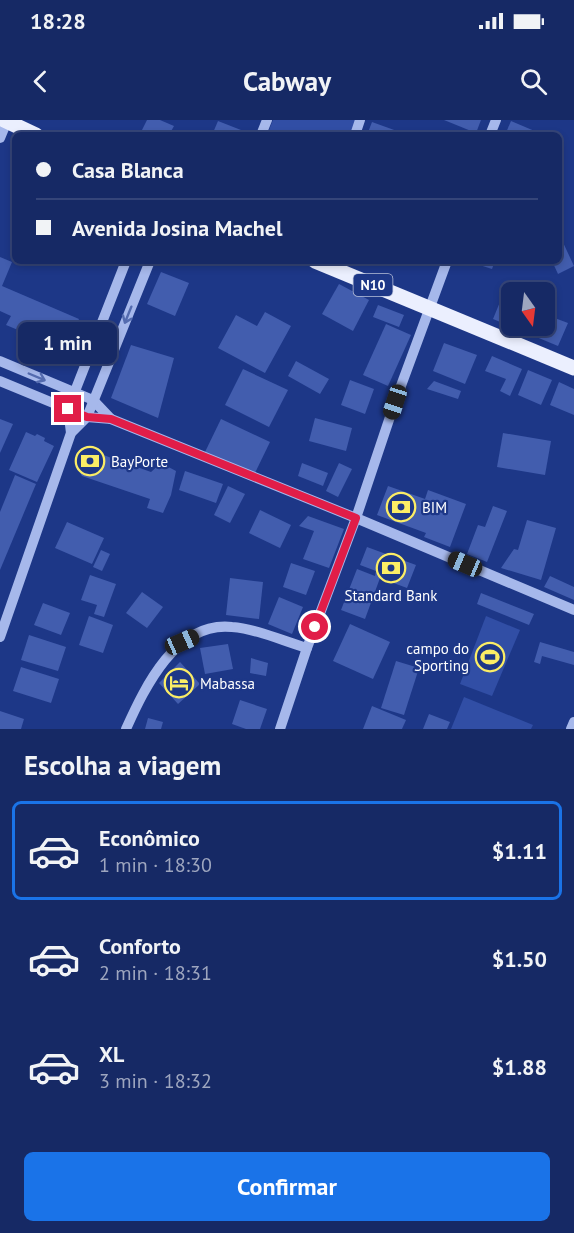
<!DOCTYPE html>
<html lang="pt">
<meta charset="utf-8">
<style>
body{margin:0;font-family:"PT Sans",sans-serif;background:#1f316b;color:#f1f3f6;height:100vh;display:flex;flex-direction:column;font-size:22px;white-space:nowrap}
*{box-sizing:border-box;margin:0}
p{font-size:20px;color:#9ea6bf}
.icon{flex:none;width:33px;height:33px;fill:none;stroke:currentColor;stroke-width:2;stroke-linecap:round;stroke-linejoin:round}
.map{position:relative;height:609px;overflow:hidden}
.sheet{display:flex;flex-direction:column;background:#162965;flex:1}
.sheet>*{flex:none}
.top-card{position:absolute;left:12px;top:12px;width:550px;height:132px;border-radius:9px;box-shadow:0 3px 9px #0003,0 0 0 2px #354579;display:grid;align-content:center;height:132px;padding:0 24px;background:#162965}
.needle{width:39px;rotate:166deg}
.controls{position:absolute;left:501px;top:162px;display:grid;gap:12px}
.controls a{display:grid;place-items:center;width:54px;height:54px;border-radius:9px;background:#162965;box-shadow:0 3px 9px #0003,0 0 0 2px #354579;font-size:30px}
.end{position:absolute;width:27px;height:27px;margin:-14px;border:8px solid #e11d48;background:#fff;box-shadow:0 0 0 3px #fff}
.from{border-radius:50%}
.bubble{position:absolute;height:42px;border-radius:9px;background:#162965;box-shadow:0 3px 9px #0003,0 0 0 2px #354579;font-size:20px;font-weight:800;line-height:42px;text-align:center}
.car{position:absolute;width:18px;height:36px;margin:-18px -9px;border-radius:8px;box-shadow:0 0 4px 2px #0007;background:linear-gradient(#222 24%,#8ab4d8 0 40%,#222 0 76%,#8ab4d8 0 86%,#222 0)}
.top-card b{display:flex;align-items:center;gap:21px;height:57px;font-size:22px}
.top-card b+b{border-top:2px solid #354579}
.top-card i{width:15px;height:15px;background:#f1f3f6}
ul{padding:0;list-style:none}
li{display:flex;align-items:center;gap:18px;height:99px;margin:0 12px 9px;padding:0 12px;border:3px solid transparent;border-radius:9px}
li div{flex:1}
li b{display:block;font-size:22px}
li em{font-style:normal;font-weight:800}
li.active{border-color:#1a73e8}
li>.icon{width:54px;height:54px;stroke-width:1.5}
h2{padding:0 24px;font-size:27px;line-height:72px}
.primary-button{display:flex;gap:12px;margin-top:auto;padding:12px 24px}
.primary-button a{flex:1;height:69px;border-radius:9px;background:#1a73e8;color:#fff;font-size:24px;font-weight:800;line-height:69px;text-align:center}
.status{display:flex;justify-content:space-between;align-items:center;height:42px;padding:0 30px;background:#162965;direction:ltr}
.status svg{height:16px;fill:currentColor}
header{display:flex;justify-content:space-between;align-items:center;height:78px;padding:0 24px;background:#162965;font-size:27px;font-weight:800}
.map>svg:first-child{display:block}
</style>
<div class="status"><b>18:28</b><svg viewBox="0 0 49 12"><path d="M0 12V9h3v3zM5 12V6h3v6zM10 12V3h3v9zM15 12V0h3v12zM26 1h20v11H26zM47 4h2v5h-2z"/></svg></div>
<header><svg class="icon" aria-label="back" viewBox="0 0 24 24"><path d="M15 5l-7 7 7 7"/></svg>Cabway<svg class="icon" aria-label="search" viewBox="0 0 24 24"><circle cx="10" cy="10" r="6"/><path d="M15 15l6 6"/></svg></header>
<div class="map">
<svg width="574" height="609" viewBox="0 0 574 609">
<rect width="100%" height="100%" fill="#1d3787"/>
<g fill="#314ea5">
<path d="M 273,0 L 363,0 L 357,15 L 267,15 Z"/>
<path d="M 486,496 L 520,510 L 492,576 L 460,564 Z"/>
<path d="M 464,577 L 533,605 L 531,609 L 451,609 Z"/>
</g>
<g fill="#425dae">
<path d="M 147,0 L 160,0 L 174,6 L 169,15 L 147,15 L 141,12 Z"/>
<path d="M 444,0 L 481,0 L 476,13 Z"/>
<path d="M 218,1 L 241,10 L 239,15 L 212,15 Z"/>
<path d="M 511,1 L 544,15 L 505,15 Z"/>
<path d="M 372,2 L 408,15 L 367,15 Z"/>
<path d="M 560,116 L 574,146 L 558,154 L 552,141 L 560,141 Z"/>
<path d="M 0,137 L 12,142 L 2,166 L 79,199 L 66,230 L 6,205 L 11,196 L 0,191 Z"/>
<path d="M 467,141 L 495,141 L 492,149 Z"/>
<path d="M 161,152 L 189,163 L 175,196 L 147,184 Z"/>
<path d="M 339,164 L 369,180 L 353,211 L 322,194 Z"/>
<path d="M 502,177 L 512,181 L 512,206 L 544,206 L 544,194 L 568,203 L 558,226 L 493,199 Z"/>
<path d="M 378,185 L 404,195 L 399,207 L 373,197 Z"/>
<path d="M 265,192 L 291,206 L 265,253 L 218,228 L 236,195 L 257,206 Z"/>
<path d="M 386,204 L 411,215 L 388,266 L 363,255 Z"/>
<path d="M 444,223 L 477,235 L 465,264 L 433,251 Z"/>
<path d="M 131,225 L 174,238 L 158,298 L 111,278 Z"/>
<path d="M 492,236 L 522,249 L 510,276 L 500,271 L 506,259 L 485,251 Z"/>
<path d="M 296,241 L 329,259 L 320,274 L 288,256 Z"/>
<path d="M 243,249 L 288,270 L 269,307 L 225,285 Z"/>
<path d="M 528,250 L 552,260 L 541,285 L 518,275 Z"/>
<path d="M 350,260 L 374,269 L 365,294 L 341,285 Z"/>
<path d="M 434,261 L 461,271 L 458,279 L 427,269 Z"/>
<path d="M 559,262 L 574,269 L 574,295 L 550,285 Z"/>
<path d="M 315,298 L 352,308 L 346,331 L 309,321 Z"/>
<path d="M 0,299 L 13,304 L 0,333 Z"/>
<path d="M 221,299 L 270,322 L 254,355 L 205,332 Z"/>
<path d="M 26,312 L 35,316 L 37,314 L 45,318 L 44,321 L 54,326 L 37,362 L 9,350 Z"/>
<path d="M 503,313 L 551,321 L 545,355 L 497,347 Z"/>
<path d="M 92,331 L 151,352 L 161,343 L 176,351 L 171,375 L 163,393 L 147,388 L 150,379 L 82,356 L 77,348 L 81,337 Z"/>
<path d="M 302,343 L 328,353 L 323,366 L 298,356 Z"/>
<path d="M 339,343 L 352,349 L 338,377 L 326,371 Z"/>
<path d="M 185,351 L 223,364 L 216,383 L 179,370 Z"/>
<path d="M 15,355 L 36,364 L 0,450 L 0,392 Z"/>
<path d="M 228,366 L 245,374 L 230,403 L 214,395 Z"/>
<path d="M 388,366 L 425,379 L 428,370 L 466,384 L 450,427 L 424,417 L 426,413 L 377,395 Z"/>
<path d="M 493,386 L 507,391 L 487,442 L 467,434 L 478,405 L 485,407 Z"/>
<path d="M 260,390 L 291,405 L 280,428 L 249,413 Z"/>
<path d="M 308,396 L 344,409 L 329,448 L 303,439 L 314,411 L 299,406 Z"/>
<path d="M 527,400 L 556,408 L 541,460 L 501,448 L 514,429 L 518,430 Z"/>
<path d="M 67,402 L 104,418 L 92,444 L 55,428 Z"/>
<path d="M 367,427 L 416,445 L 407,468 L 380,458 L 365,499 L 341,490 L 357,449 L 375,456 L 376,451 L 360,445 Z"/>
<path d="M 101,430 L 110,434 L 102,451 L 93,447 Z"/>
<path d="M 291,443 L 315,451 L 306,475 L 283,467 Z"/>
<path d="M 90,455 L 116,464 L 104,497 L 94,494 L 97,485 L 81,480 Z"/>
<path d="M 550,456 L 574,467 L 574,480 L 544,467 Z"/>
<path d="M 230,458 L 263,462 L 259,499 L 226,495 Z"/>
<path d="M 142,472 L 163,487 L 147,508 L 126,493 Z"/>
<path d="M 481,473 L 534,494 L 529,505 L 477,484 Z"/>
<path d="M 279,477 L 303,487 L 292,514 L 268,504 Z"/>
<path d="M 43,483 L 70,493 L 61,515 L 34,505 Z"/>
<path d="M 89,496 L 113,505 L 103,533 L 79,525 Z"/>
<path d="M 350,504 L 390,522 L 373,559 L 333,541 Z"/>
<path d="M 29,515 L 66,527 L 58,551 L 21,540 Z"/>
<path d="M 540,522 L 574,532 L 574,545 L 542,536 L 540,544 L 534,542 Z"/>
<path d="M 228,524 L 233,549 L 205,554 L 200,528 Z"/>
<path d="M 251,538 L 268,543 L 266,556 L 250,553 Z"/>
<path d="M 396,541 L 419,548 L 404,595 L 381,588 Z"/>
<path d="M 180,542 L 200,564 L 178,584 L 159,563 Z"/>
<path d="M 21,547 L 59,559 L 51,583 L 13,571 Z"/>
<path d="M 240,580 L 267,589 L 260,609 L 246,609 L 232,604 Z"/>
<path d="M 372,586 L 406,600 L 402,609 L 363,609 Z"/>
<path d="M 0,591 L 24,599 L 21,609 L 0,609 Z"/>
<path d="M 429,594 L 450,602 L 447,609 L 423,609 Z"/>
<path d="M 148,598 L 163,602 L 161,609 L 145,609 Z"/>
</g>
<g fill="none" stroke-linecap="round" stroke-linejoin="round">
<g stroke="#a6b8eb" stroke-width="10">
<path d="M 261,15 L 267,0"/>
<path d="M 355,15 L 360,0"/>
<path d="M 490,15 L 496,0"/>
<path d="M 0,18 L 7,1"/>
<path d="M 0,241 L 93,280 L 111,299"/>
<path d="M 0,261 L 87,297 L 111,299 L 356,398 L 574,490"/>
<path d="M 71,313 L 68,289 L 126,141"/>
<path d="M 0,517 L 71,313 L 87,297 L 150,141"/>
<path d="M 126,609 C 145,567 176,501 232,507 C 257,509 283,521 307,528"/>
<path d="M 280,609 L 307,528 L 356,398 L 395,282 L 447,141"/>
<path d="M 571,609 L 574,602"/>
</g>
<g stroke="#ebeffe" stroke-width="15">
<path d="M 4,0 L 36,15"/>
<path d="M 315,141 L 574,248"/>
</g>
</g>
<defs><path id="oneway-shaft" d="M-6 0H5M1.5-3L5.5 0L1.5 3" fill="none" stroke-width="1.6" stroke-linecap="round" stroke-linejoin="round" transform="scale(1.5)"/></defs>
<g stroke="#546baf">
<use href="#oneway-shaft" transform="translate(128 195) rotate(112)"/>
<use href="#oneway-shaft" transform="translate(37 257) rotate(23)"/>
</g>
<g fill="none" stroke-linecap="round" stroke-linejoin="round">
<path stroke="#e11d48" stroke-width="8" d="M 68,289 L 87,297 L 111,299 L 356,398 L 315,507"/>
</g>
<defs>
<g id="bank-ring" transform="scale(1.5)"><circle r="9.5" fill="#1d3787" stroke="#fbed65" stroke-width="1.5"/><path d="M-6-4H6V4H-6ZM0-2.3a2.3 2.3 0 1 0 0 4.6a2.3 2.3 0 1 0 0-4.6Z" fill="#fbed65"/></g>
<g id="stadium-ring" transform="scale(1.5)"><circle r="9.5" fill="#1d3787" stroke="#fbed65" stroke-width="1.5"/><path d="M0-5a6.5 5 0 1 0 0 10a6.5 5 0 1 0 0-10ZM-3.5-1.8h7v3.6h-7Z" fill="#fbed65"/></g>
<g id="hotel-ring" transform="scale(1.5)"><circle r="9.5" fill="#1d3787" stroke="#fbed65" stroke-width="1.5"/><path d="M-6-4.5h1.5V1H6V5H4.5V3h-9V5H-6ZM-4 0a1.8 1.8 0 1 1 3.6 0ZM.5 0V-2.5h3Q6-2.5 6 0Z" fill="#fbed65"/></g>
</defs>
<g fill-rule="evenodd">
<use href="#bank-ring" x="90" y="341"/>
<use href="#bank-ring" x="401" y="387"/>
<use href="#bank-ring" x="391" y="448"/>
<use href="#stadium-ring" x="490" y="537"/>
<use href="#hotel-ring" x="179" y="563"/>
</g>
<g text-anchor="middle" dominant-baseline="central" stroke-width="4.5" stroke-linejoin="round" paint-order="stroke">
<rect fill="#1d3787" stroke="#bbc3db" stroke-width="1.5" x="353.5" y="154" width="39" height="22" rx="4.5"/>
<g font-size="14" font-weight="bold" fill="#fff">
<text x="373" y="165">N10</text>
</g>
<g font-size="15" fill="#fff" stroke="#1d3787" text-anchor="start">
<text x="111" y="341">BayPorte</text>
<text x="422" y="387">BIM</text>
<text x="391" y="475" text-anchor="middle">Standard Bank</text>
<text x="469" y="528" text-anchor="end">campo do<tspan x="469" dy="17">Sporting</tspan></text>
<text x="200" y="563">Mabassa</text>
</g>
</g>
</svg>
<div class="controls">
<a><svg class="needle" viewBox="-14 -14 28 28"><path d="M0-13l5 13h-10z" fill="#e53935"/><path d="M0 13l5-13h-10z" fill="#9ea6bf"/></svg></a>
</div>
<i class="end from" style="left:315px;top:507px"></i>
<i class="end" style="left:68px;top:289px"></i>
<div class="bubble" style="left:18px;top:202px;width:99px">1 min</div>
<i class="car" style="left:395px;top:282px;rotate:198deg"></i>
<i class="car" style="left:465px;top:444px;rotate:293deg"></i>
<i class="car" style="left:182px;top:522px;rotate:66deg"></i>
<div class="top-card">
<b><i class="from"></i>Casa Blanca</b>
<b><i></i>Avenida Josina Machel</b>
</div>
</div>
<section class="sheet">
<h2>Escolha a viagem</h2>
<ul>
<li class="active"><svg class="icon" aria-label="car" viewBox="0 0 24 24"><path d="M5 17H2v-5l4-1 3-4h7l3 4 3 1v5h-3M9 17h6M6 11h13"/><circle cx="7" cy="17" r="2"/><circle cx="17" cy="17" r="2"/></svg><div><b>Econômico</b><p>1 min · 18:30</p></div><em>$1.11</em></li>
<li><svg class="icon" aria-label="car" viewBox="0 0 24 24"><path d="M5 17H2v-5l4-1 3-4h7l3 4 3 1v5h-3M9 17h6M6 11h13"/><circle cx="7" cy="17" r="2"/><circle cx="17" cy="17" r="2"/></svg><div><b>Conforto</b><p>2 min · 18:31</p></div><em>$1.50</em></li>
<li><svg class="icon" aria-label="car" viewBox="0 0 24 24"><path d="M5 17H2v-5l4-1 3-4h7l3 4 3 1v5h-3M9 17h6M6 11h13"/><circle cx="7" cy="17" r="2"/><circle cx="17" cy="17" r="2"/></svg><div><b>XL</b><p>3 min · 18:32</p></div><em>$1.88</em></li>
</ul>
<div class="primary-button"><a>Confirmar</a></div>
</section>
